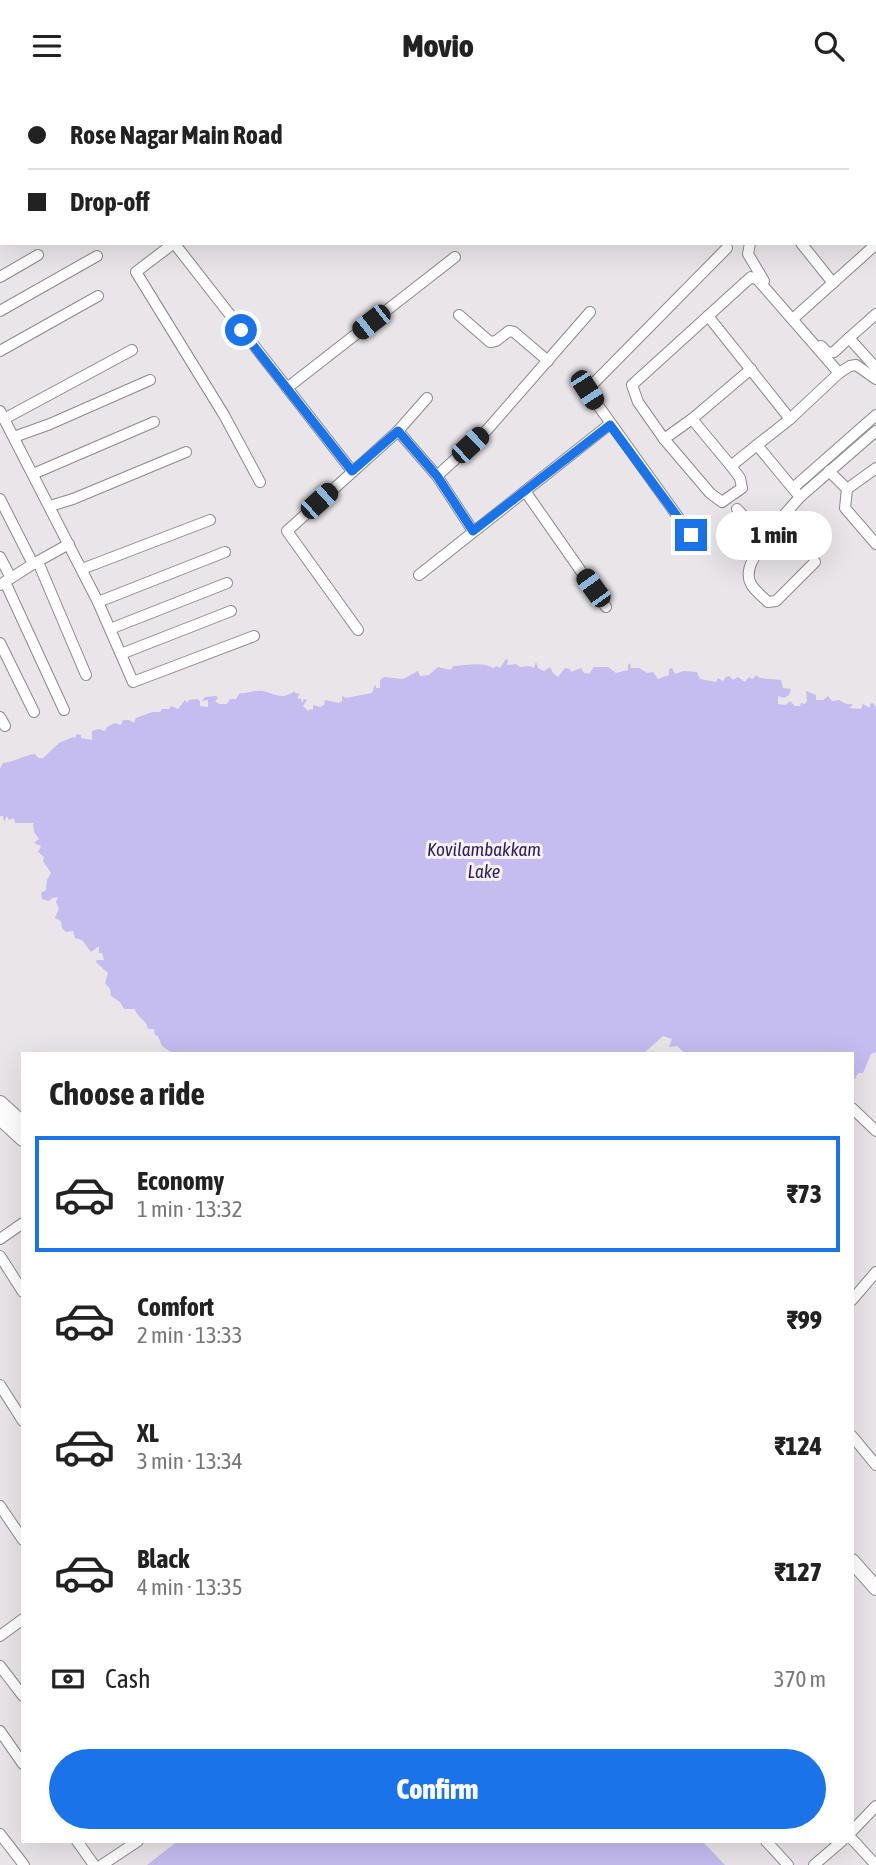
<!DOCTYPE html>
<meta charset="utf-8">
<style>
body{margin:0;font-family:"Asap Condensed",sans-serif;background:#f6f6f6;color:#222;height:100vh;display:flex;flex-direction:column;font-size:26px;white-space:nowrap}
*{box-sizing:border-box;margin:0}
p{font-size:23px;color:#767676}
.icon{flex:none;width:38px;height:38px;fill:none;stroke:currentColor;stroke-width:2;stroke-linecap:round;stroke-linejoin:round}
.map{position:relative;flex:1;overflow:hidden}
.details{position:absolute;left:21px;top:961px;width:833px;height:791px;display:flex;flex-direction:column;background:#fff;border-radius:0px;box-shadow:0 7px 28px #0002}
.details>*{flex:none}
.hud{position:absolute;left:0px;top:0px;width:877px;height:154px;box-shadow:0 7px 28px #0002;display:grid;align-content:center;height:154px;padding:0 28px;background:#fff}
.end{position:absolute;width:32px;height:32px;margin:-16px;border:9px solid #1a73e8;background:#fff;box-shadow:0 0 0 4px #fff}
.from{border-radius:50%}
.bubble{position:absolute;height:49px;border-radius:24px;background:#fff;box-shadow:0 7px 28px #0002;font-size:23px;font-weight:800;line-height:49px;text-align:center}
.car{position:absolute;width:21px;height:42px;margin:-21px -10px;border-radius:9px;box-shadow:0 0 5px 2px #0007;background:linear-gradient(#222 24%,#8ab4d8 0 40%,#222 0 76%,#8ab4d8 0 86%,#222 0)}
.hud b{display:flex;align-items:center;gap:24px;height:66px;font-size:26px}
.hud b+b{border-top:2px solid #e0e0e0}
.hud i{width:18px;height:18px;background:#222}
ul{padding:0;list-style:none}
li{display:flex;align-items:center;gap:21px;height:116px;margin:0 14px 10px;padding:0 14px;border:4px solid transparent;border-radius:0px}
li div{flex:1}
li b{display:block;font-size:26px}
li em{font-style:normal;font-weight:800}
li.on{border-color:#1a73e8}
li>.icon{width:63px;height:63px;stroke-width:1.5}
h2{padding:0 28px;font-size:32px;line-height:84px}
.pay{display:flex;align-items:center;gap:18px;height:77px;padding:0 28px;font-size:26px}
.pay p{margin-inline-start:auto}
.action{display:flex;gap:14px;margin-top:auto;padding:14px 28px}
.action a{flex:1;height:80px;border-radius:42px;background:#1a73e8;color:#fff;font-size:28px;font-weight:800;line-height:80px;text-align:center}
header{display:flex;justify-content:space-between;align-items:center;height:91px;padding:0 28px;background:#fff;font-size:32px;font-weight:800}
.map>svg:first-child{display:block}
</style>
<header><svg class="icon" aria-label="menu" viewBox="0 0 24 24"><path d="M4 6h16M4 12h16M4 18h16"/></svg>Movio<svg class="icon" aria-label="search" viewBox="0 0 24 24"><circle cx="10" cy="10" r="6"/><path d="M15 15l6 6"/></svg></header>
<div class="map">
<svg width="876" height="1774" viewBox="0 0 876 1774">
<rect width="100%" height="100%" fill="#e9e5e8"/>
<g fill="#c5bcef">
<path d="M 506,568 L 508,569 L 507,574 L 516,573 L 520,576 L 530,575 L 534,577 L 536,571 L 538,577 L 544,580 L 550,576 L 553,582 L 558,586 L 565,577 L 570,578 L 571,581 L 581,577 L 584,582 L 589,583 L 594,576 L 608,576 L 616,582 L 628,579 L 628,574 L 630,572 L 631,577 L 639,577 L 647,582 L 653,581 L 658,588 L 669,584 L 669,578 L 672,577 L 675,583 L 683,580 L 697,581 L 700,588 L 716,591 L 718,587 L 723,590 L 726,586 L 729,585 L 733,589 L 738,586 L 745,591 L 749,586 L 753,588 L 756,584 L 760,587 L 781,589 L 783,597 L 791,598 L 789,604 L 784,607 L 778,605 L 778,613 L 786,614 L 790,610 L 795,615 L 800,615 L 801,612 L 805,613 L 807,610 L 806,600 L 816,604 L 816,609 L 823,609 L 828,605 L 832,610 L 839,609 L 846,613 L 851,613 L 853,614 L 849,617 L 861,618 L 863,613 L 870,617 L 870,613 L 873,612 L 876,616 L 876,961 L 871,963 L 863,982 L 858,982 L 855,988 L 852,988 L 852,962 L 685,962 L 677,955 L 669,956 L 672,948 L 663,945 L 644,962 L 172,962 L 162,955 L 158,945 L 155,944 L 154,938 L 148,938 C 147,929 137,927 135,918 L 124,918 L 120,911 L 111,905 L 110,898 L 105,892 L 108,882 L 96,871 L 97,869 L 104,869 L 102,862 L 99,862 L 99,855 L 91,861 L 82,849 L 75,847 L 73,840 L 66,841 L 62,837 L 61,830 L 55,827 L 59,817 L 56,811 L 58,806 L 52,807 L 49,810 L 42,808 L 41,802 L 46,799 L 47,789 L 51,782 L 43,770 L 44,766 L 38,761 L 41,755 L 34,752 L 39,748 L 34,741 L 33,732 L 15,732 L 14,727 L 9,729 L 7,725 L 4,731 L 3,725 L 0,725 L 0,678 L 3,672 C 15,671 24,664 35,663 L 38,667 L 43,667 L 59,652 L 73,646 L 75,647 L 77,643 L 81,644 L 81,647 L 92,649 L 92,640 L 99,638 L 105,640 L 107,636 L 115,632 L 121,634 L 123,629 L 129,629 L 134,632 L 136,627 L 152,621 L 160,621 L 162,618 L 169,618 L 171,615 L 178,618 L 185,609 L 187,612 L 189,609 L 197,608 L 200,610 L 200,615 L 208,616 L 208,609 L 202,610 L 205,606 L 216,605 L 218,607 L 215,610 L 219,613 L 227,613 L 230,608 L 236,608 L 240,602 C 247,603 251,600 257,600 C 270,598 279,612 295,600 L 295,602 L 300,603 L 297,607 L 301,608 L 302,612 L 304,608 L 307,609 L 303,615 L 308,620 L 310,618 L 313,619 L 313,614 L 320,616 L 324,614 L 325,609 L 339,612 L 342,610 L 342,605 L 346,607 L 372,602 L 375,593 L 376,597 L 380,597 L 380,589 L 384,586 L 403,588 L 418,580 L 420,585 L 429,584 L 438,576 L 451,579 L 453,575 C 465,575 482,570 493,577 L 497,575 L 500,577 Z"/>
<path d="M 178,1750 L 702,1750 L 725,1774 L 147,1774 Z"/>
</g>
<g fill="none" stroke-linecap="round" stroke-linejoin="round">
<g stroke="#8c888b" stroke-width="12">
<g id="minor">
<path d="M 64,0 L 65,2"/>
<path d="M 126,2 L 128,0"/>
<path d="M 204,2 L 206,0"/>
<path d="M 0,101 L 2,100"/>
<path d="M 875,117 L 876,116"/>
<path d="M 0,141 L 2,140"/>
<path d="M 174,152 L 136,181 L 224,324 L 260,391"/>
<path d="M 174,152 L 352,380"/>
<path d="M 750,152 L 748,163 L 764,190"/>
<path d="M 801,152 L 833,192"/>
<path d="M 0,186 L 38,164"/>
<path d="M 0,220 L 97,165"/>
<path d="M 459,224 L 490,251 L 496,250 L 509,240 L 514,241 L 548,270"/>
<path d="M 795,226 L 874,155"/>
<path d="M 849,247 L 876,223"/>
<path d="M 821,255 L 828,262 L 834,261 L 849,247 L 876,277"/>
<path d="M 0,260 L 98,205"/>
<path d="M 751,278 L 692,328 L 731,375 L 757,354 L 800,406"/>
<path d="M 287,297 L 455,166"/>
<path d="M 0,320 L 98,511 L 133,591 L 254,545"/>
<path d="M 4,328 L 132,259"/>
<path d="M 692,328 L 664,348 L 710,402 L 722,411 L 742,397 L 740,387 L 731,375"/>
<path d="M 790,328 L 708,225 L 751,186 L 758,189 L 839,282 L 850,275 L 856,274 L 876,288"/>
<path d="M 398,340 L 437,385 L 473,440"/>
<path d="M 14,346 L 50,333 L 150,289"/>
<path d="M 664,348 L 638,311 L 632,294 L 708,225"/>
<path d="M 757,354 L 790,328 L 839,282"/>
<path d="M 829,380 L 847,398 L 876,377"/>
<path d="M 33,383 L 154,331"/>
<path d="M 437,385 L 487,339 L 590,221"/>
<path d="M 793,397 L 876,324"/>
<path d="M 847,398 L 845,417 L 876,453"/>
<path d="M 525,400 L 606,516"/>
<path d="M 0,408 L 33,473 L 0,494"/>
<path d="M 50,415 L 73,408 L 186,361"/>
<path d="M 737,418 L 768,451 L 775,452 L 780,449 L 782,440 L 776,433 L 769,433 L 764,437 L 763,444"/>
<path d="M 776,433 L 800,406 L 876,340"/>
<path d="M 691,444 L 587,299 L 727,157"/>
<path d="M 767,450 C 757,460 743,479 751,493 C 754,499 763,506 768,511 L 776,510 L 815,471"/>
<path d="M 0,466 L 11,487"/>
<path d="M 38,471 L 86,584"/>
<path d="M 33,473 L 69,453"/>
<path d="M 82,478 L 210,429"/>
<path d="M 419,484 L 610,333"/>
<path d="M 5,491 L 64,619"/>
<path d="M 98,511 L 225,461"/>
<path d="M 110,538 L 227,492"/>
<path d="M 358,539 L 287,440 L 398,340 L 427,307"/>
<path d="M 0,552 L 34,621"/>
<path d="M 121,563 L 231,520"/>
<path d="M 0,626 L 5,635"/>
<path d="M 852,1017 L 876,1040"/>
<path d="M 0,1148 L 23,1132"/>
<path d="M 0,1165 L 23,1201"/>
<path d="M 852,1209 L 876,1181"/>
<path d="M 0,1294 L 23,1330"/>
<path d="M 852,1345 L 876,1374"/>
<path d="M 0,1415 L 23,1449"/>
<path d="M 0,1545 L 23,1528"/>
<path d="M 0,1575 L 23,1605"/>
<path d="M 0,1640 L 23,1673"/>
<path d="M 852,1740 L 876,1715"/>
<path d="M 0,1743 L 24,1774"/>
<path d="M 852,1748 L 876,1774"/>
<path d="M 77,1750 L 94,1774"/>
<path d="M 766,1750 L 788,1774"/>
<path d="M 102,1774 L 138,1750"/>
<path d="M 814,1774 L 842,1750"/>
</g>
</g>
<g stroke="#8c888b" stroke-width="16">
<g id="tertiary">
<path d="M 0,1012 L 23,1033"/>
<path d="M 0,1027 L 23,1048"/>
<path d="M 852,1470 L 876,1497"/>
</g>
</g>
<use href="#minor" stroke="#fff" stroke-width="10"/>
<use href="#tertiary" stroke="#fff" stroke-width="14"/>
</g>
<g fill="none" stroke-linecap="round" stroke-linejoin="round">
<path stroke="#1a73e8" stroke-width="9" d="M 241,239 L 352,380 L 398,340 L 437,385 L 473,440 L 610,334 L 691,444"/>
</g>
<g text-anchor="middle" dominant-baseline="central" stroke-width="6" stroke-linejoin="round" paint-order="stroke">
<g font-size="19" font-style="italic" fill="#2f1d59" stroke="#f6f2f5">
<text x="484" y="758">Kovilambakkam<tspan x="484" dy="22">Lake</tspan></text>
</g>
</g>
</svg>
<i class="end from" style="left:241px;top:239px"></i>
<i class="end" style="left:691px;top:444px"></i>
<div class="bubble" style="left:716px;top:420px;width:116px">1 min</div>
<i class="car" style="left:371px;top:231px;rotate:232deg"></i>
<i class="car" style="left:587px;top:299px;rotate:147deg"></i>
<i class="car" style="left:470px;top:354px;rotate:47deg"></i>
<i class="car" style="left:319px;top:410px;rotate:48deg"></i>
<i class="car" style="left:593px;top:497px;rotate:324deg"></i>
<div class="hud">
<b><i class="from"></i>Rose Nagar Main Road</b>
<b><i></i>Drop-off</b>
</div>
<section class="details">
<h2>Choose a ride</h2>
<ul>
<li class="on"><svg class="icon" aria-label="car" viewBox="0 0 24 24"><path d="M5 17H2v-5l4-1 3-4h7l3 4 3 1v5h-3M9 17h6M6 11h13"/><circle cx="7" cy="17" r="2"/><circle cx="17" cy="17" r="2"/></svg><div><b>Economy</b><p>1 min · 13:32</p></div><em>₹73</em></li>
<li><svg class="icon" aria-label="car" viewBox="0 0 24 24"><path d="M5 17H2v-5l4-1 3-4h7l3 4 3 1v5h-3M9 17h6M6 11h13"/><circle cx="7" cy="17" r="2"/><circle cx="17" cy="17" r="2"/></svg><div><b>Comfort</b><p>2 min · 13:33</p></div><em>₹99</em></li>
<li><svg class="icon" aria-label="car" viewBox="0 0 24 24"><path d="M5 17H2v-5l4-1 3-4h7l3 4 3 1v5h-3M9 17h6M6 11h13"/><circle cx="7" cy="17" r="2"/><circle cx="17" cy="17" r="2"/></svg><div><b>XL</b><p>3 min · 13:34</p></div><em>₹124</em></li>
<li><svg class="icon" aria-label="car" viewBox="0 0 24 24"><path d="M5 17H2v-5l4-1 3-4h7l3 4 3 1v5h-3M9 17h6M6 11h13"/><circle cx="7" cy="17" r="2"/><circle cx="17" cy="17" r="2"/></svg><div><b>Black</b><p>4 min · 13:35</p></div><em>₹127</em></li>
</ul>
<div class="pay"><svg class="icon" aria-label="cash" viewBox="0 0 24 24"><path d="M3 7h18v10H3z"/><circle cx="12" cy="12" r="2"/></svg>Cash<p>370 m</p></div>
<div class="action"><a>Confirm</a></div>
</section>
</div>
